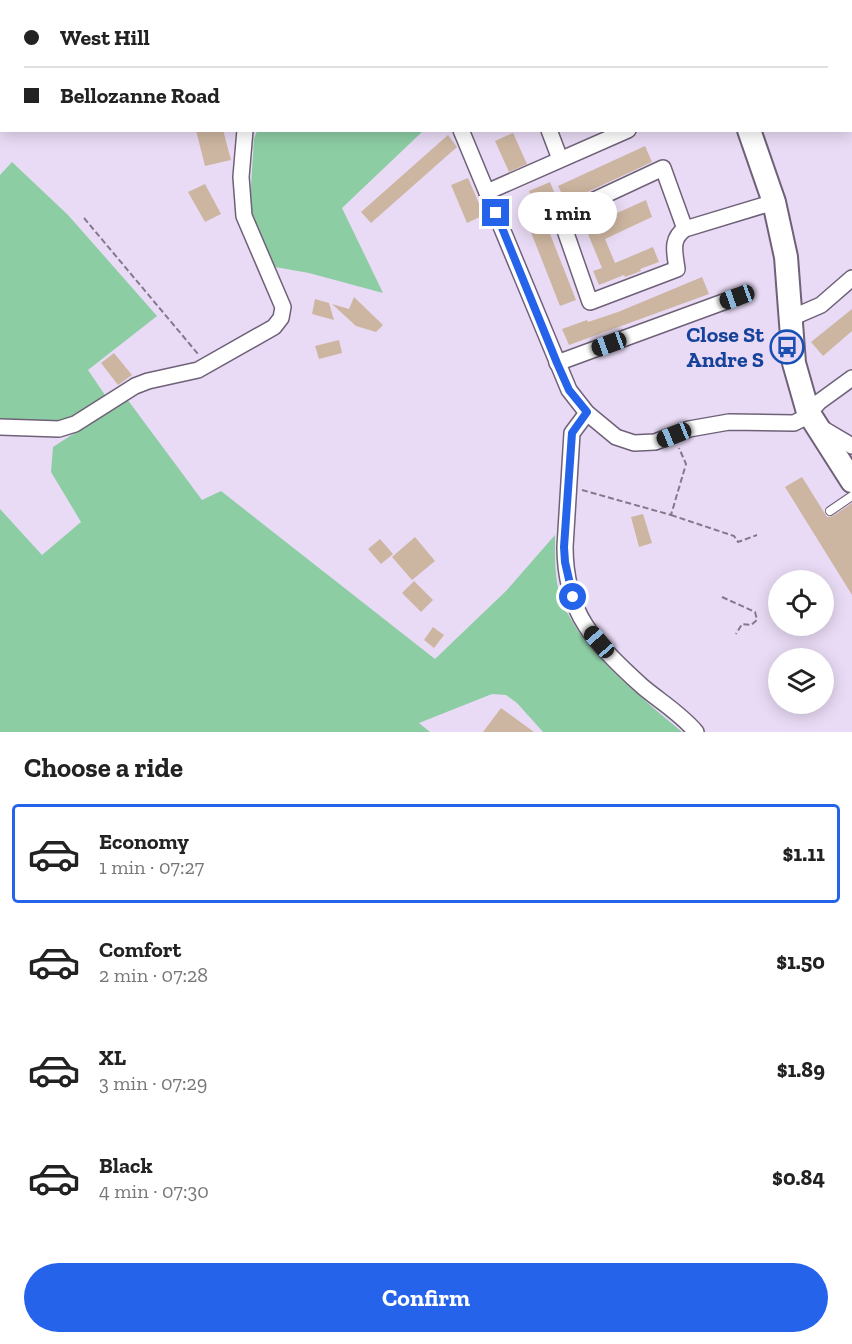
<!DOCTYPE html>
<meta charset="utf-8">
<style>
body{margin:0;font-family:"Zilla Slab",serif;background:#f6f6f6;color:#222;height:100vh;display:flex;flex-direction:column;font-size:22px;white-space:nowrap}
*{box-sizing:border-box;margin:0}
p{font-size:20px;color:#767676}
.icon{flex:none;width:33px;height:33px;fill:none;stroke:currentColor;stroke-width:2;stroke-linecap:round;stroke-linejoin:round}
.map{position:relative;height:732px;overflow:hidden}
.details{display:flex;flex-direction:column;background:#fff;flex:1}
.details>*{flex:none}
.hud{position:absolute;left:0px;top:0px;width:852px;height:132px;box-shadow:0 3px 15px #0003;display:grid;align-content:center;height:132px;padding:0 24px;background:#fff}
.fabs{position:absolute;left:768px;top:570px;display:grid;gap:12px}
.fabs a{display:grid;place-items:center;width:66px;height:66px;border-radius:50%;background:#fff;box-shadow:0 3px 15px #0003;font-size:30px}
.end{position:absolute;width:27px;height:27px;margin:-14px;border:8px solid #2563eb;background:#fff;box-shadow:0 0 0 3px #fff}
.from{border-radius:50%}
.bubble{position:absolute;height:42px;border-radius:21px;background:#fff;box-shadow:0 3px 15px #0003;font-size:20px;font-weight:700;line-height:42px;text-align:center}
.car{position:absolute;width:18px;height:36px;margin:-18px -9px;border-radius:8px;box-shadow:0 0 4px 2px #0007;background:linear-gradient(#222 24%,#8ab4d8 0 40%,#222 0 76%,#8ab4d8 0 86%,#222 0)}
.hud b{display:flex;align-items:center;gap:21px;height:57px;font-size:22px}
.hud b+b{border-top:2px solid #e0e0e0}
.hud i{width:15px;height:15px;background:#222}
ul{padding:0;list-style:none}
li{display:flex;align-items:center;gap:18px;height:99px;margin:0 12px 9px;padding:0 12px;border:3px solid transparent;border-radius:6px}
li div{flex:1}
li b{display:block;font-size:22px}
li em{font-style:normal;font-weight:700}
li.active{border-color:#2563eb}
li>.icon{width:54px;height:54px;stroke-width:1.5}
h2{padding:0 24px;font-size:27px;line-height:72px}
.action{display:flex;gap:12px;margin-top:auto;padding:12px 24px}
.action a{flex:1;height:69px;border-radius:36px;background:#2563eb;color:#fff;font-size:24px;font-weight:700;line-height:69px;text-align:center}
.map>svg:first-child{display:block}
</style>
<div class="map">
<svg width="852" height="732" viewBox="0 0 852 732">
<rect width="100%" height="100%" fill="#e9dbf5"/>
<g fill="#8dcda4">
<path d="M 257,131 L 423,131 L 342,208 L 383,293 L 309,273 L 275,267 L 256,231 L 250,201 L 254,139 Z"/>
<path d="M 12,162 L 68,215 L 157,316 L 88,370 L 105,395 L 78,415 L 56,422 L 0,421 L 0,175 Z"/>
<path d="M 127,399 L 202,500 L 221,491 L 435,659 L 507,590 L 555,535 C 555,558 554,582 563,604 C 585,654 641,697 682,732 L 543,732 L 517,703 L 506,695 L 492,694 L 419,723 L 430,732 L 0,732 L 0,509 L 42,555 L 81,522 L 51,472 L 53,447 Z"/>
</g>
<g fill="#cdb6a1">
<path d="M 196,130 L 223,130 L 231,160 L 205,166 Z"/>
<path d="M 513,133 L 527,164 L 509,172 L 495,141 Z"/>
<path d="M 448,135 L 457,147 L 371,223 L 361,212 Z"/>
<path d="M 645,146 L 652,162 L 566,202 L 558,186 Z"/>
<path d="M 468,178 L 484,215 L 467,223 L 451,185 Z"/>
<path d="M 550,182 L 556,197 L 535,206 L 529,191 Z"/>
<path d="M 205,184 L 221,214 L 205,222 L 188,192 Z"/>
<path d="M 646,200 L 652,217 L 605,239 L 615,263 L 653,247 L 659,262 L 640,269 L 641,271 L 625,277 L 624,275 L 599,285 L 593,271 L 602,268 L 581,217 L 593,211 L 597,222 Z"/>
<path d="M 543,216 L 576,300 L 560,306 L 527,222 Z"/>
<path d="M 702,277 L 709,294 L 569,345 L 562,329 L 587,320 L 588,322 L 618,312 Z"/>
<path d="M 354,297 L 383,325 L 376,332 L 356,326 L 332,304 L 349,309 Z"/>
<path d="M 315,299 L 329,303 L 334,320 L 312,314 Z"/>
<path d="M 852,309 L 852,331 L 823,356 L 811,342 Z"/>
<path d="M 339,340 L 342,353 L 319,359 L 315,346 Z"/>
<path d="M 114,353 L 132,375 L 118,385 L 101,363 Z"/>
<path d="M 802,477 L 827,517 L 833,516 L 852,503 L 852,595 L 785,487 Z"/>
<path d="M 643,514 L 652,543 L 639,547 L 631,517 Z"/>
<path d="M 415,537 L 435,561 L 412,580 L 392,557 Z"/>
<path d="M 380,539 L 393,554 L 381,564 L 368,549 Z"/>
<path d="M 414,581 L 433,600 L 421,612 L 402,593 Z"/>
<path d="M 433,627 L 444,635 L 434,648 L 424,640 Z"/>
<path d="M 501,708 L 534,732 L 483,732 Z"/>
</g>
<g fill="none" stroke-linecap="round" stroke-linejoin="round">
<g stroke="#6e6178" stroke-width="10">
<g id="lane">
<path d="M 657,0 L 658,2"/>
<path d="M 830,511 L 852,496"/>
</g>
</g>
<g stroke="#6e6178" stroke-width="18">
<g id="street">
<path d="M 406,0 L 407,2"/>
<path d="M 440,2 L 443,0"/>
<path d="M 461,130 L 569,390 L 587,413 L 616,437 L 634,443 L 655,442 L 689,429 L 729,422 L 794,423 L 804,418 L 819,402 L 852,378"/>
<path d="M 549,130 L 560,159"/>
<path d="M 487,192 L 628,130"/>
<path d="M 685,229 L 663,168 L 560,216 L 590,302 L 677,269 C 675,253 670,239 685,229 L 774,202"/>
<path d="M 791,318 L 821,305 L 852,278"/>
<path d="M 557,363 L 737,297"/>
<path d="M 587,413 L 572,433 L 565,547 C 565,573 571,604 586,626 C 599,647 624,670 643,687 C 661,702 681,714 696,732"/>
<path d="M 0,427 L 59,429 L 75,424 L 135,386 L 148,381 L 198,370 L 274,327 L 281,318 L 283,307 L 244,216 L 241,177 L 245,130"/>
<path d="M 821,430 L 825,430 L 852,446"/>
</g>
</g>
<g stroke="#6e6178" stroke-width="26">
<g id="secondary">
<path d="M 707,0 L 707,2"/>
<path d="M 749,130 L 774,202 L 786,257 L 794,363 L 808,412 L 852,481"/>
</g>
</g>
<g stroke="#83798b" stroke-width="2" stroke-dasharray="6 3" stroke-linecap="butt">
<path d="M 84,218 L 198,354"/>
<path d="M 582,490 L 671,515 L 686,464 L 679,448"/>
<path d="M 671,515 L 734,536 L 738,542 L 757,535"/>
<path d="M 722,597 L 755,612 L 757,620 L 751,625 L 742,624 L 736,634"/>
</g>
<use href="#lane" stroke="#fff" stroke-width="8"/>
<use href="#street" stroke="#fff" stroke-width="15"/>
<use href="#secondary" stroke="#fff" stroke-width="22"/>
</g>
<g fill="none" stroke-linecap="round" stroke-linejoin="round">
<path stroke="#2563eb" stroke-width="8" d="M 496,213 L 557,363 L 569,390 L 587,412 L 572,433 L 564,547 L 565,562 L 573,597"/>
</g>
<defs>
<g id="bus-ring" transform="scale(1.725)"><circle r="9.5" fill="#e9dbf5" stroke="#1a4fb4" stroke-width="1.5"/><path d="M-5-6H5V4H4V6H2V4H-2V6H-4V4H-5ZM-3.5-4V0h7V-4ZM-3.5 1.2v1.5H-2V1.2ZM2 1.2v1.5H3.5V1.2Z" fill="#1a4fb4"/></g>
</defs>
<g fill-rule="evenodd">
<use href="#bus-ring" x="787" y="347"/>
</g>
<g text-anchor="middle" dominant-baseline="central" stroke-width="6" stroke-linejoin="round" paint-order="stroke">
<g font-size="22" font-weight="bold" fill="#164399" stroke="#e9dbf5" text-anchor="end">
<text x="764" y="334">Close St<tspan x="764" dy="25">Andre S</tspan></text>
</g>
</g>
</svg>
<div class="fabs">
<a><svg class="icon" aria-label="locate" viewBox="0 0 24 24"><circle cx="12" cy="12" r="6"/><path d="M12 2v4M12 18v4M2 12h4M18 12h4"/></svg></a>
<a><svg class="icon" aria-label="layers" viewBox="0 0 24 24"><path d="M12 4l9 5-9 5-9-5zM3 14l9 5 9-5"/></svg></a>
</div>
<i class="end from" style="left:573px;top:597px"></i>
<i class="end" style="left:496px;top:213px"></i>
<div class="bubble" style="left:518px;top:192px;width:99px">1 min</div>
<i class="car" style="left:737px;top:297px;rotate:250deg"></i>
<i class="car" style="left:609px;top:344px;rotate:250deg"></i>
<i class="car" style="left:674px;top:435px;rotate:248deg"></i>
<i class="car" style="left:599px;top:642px;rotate:319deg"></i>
<div class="hud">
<b><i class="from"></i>West Hill</b>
<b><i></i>Bellozanne Road</b>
</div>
</div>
<section class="details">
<h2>Choose a ride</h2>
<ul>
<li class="active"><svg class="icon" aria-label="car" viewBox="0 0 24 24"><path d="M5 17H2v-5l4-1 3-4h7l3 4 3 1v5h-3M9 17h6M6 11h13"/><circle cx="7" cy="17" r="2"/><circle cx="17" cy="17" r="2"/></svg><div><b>Economy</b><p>1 min · 07:27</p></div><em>$1.11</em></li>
<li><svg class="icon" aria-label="car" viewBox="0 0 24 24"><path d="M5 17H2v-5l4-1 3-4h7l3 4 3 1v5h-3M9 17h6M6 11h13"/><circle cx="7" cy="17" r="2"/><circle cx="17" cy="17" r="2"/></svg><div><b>Comfort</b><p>2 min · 07:28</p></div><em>$1.50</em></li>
<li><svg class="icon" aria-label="car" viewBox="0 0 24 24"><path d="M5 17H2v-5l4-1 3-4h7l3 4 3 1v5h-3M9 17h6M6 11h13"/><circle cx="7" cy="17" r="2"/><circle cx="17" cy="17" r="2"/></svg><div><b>XL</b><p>3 min · 07:29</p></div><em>$1.89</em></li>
<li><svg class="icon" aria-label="car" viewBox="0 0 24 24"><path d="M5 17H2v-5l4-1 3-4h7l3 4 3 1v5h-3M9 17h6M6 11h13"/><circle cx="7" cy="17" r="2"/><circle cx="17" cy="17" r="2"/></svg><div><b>Black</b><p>4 min · 07:30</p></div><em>$0.84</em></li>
</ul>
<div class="action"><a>Confirm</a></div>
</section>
